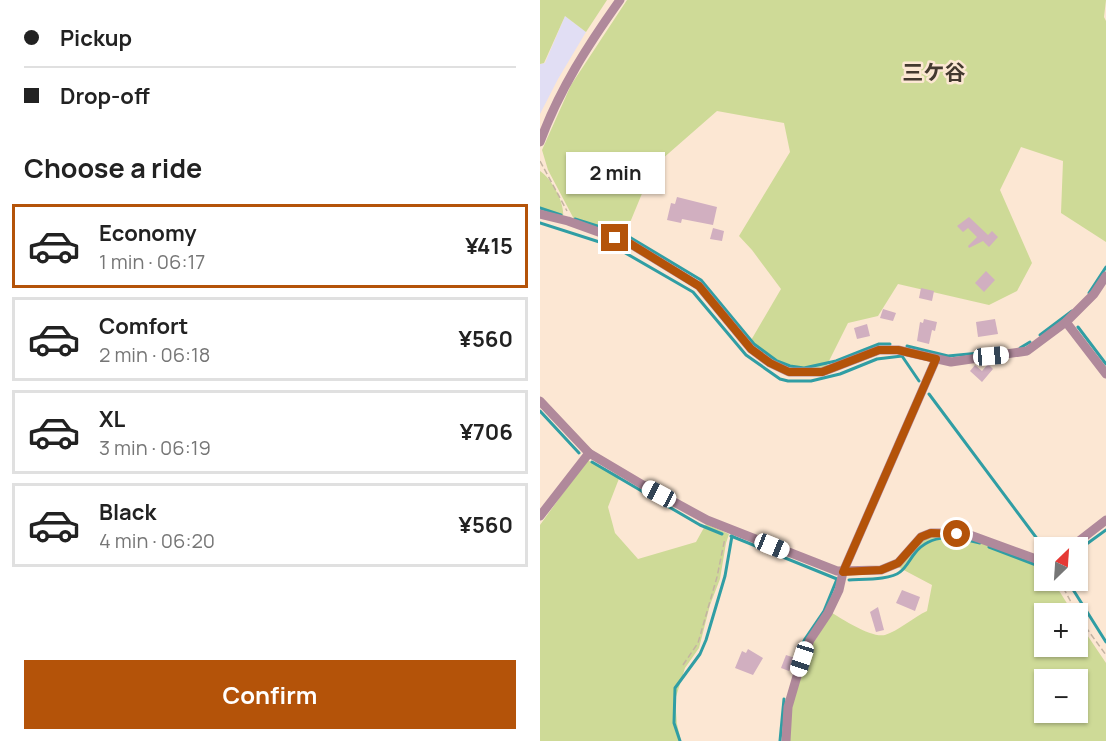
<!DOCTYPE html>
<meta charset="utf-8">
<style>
body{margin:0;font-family:Manrope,"Noto Sans JP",sans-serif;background:#f6f6f6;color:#222;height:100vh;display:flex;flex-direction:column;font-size:22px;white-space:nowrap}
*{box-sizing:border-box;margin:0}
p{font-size:20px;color:#767676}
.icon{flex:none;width:33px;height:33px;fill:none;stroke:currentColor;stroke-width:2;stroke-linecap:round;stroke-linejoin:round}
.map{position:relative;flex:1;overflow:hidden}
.details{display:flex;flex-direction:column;background:#fff;width:540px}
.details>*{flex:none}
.guide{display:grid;align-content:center;height:132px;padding:0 24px;background:#fff}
.needle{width:39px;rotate:25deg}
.buttons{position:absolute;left:494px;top:537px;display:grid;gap:12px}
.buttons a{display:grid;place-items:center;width:54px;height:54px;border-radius:0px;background:#fff;box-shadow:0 2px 4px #0004;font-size:30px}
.end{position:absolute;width:27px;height:27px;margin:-14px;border:8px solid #b45309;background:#fff;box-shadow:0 0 0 3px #fff}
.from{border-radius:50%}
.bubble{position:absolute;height:42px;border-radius:0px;background:#fff;box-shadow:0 2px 4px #0004;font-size:20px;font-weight:700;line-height:42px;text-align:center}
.car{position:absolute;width:18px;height:36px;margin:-18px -9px;border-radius:8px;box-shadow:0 0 4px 2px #0007;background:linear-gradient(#fff 24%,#345 0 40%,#fff 0 76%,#345 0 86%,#fff 0)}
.guide b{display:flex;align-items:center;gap:21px;height:57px;font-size:22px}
.guide b+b{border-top:2px solid #e0e0e0}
.guide i{width:15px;height:15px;background:#222}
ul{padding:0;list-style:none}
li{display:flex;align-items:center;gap:18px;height:84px;margin:0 12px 9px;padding:0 12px;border:3px solid #e0e0e0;border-radius:0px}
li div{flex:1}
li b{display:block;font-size:22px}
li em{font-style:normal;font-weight:700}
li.current{border-color:#b45309}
li>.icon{width:54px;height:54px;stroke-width:1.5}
h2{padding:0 24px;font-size:27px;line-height:72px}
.cta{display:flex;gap:12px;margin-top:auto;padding:12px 24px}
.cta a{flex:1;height:69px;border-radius:0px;background:#b45309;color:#fff;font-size:24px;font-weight:700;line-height:69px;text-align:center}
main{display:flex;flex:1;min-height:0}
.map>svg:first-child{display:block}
</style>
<main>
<section class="details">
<div class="guide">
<b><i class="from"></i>Pickup</b>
<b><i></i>Drop-off</b>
</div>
<h2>Choose a ride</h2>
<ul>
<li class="current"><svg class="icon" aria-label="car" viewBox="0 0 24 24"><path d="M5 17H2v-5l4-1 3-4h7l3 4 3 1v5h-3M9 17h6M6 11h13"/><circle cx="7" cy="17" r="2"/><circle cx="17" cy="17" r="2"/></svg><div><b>Economy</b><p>1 min · 06:17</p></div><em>¥415</em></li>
<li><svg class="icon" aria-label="car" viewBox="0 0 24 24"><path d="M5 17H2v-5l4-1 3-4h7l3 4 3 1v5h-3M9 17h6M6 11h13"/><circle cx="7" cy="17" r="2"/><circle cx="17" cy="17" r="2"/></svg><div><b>Comfort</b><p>2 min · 06:18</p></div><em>¥560</em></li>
<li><svg class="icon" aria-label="car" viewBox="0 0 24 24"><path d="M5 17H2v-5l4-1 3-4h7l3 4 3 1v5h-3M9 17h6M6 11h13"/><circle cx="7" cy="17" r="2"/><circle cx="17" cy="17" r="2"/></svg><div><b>XL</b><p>3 min · 06:19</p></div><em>¥706</em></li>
<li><svg class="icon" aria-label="car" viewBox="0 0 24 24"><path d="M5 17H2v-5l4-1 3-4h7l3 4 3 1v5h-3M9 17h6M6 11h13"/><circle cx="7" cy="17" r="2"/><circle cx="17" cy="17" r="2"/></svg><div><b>Black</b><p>4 min · 06:20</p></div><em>¥560</em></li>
</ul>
<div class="cta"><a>Confirm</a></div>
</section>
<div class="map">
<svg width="566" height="741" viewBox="0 0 566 741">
<rect width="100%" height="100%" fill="#fce7d3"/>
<path fill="#e1def4" d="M 25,16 L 46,32 L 18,79 L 0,114 L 0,64 L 5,63 Z"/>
<g fill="#ceda97" fill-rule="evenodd">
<path d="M 0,0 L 67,0 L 46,32 L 25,16 L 4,63 L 0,64 Z"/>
<path d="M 87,0 L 566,0 L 564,17 L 566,21 L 566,242 L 521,213 L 523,161 L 481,147 L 460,190 L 492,263 L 477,291 L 449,305 L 358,284 L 338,316 L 308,323 L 285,369 L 249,369 L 232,360 L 210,342 L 241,289 L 212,250 L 199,236 L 250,152 L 244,123 L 177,111 L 113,167 L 84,237 L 35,221 L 8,170 L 2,150 L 31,85 Z"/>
<path d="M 0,171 C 12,179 25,203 23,218 L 0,211 Z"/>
<path d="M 47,460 L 80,476 L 68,507 L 75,533 L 98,559 L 156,542 L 166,524 L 189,534 L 186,543 L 180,579 L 170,605 L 159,648 L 145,668 L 135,700 L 137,724 L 141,741 L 0,741 L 0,525 Z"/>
<path d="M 390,536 C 406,536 422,537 437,541 C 460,547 481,560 504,565 L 504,580 L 513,581 L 533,613 L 504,614 L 504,646 L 537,646 L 537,620 L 566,663 L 566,741 L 249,741 L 251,707 L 266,655 L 292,613 C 304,620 331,638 345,635 C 358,631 374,617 387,611 L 392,585 L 358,567 L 380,542 ZM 504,680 L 537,680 L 537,712 L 504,712 Z"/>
</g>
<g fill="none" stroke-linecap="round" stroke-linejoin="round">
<g stroke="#309ea4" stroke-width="3">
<path d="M 0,208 L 21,215"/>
<path d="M 35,219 L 86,235 L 161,280 L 214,344 L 237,361 L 250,366 L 264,368 L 296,361 L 339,344 L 350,344"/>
<path d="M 0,223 L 75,247 L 153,292 L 206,355 L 240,379 L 248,381 L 271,381 L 300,374 L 337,359 L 362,356 L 379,381"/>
<path d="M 549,293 L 566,267"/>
<path d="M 538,327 L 566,364"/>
<path d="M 500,335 L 532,311"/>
<path d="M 367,346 L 408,356 L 450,352"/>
<path d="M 480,348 L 490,342"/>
<path d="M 389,394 L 504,548"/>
<path d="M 0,411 L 39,453"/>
<path d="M 52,462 L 160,525 L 182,534"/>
<path d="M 191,536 L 297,579 L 284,611 L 265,639 L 257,656"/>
<path d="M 449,547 L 504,568"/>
<path d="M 537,551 L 566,530"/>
<path d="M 309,580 C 322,579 351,580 360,572 C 366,568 370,559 375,553 C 392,532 416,537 440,543"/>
<path d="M 527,580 L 566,642"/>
<path d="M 140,741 L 134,723 L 135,688 L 160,654 L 166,640 L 185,576 L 192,536"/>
<path d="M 240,741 L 244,699"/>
</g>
</g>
<g fill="#d1afc0">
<path d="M 137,197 L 177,207 L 173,225 L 142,219 L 141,223 L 127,220 L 131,203 L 135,204 Z"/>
<path d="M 429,217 L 448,235 L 452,231 L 458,237 L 449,247 L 443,241 L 429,248 L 428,246 L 437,237 L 428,228 L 423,232 L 417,226 Z"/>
<path d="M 173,228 L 184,231 L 182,241 L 170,239 Z"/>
<path d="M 446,271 L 455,280 L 444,292 L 435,283 Z"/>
<path d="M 381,288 L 394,291 L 392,301 L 379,298 Z"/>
<path d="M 343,309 L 356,313 L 353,321 L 340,318 Z"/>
<path d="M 384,319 L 397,322 L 395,331 L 392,330 L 389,344 L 377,341 L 380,322 L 383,323 Z"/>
<path d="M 455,319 L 458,334 L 438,337 L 436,322 Z"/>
<path d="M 327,324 L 330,336 L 317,339 L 314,328 Z"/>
<path d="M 448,364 L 453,369 L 442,382 L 430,371 L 435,365 L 442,371 Z"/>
<path d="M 362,590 L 380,597 L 375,611 L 356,603 Z"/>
<path d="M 338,607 L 344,630 L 336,632 L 330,612 Z"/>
<path d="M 208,649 L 223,658 L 213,675 L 195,668 L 202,651 L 206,653 Z"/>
<path d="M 246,655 L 255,658 L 249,671 L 241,668 Z"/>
</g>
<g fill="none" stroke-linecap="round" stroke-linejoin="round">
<g stroke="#c4b3a2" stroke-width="1.5" stroke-dasharray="6 3" stroke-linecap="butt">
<path d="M 0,161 L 27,211"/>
<path d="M 519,580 L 542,622 L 566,655"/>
<path d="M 143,665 L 158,643 L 177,577 L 185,538"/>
</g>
<g stroke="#b0899b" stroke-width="9">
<path d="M 0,142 C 19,90 48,45 80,0"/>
<path d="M 0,214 L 28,221 L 89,243 L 159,286 L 211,349 L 230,363 L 249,372 L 282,372 L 339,350 L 358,350 L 411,362 L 487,351 L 526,322 L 554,294 L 566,276"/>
<path d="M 526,322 L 566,374"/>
<path d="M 0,401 L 49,453 L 103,485 L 167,520 L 297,571 L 341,570 L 358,563 L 381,537 L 391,533 L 404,533 L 430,535 L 496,559 L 504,560"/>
<path d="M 0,516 L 49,453"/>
<path d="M 530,548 L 566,520"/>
<path d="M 246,741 L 248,707 L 262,659 L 270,640 L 288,613 L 299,590 L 303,572 L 396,359"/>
</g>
</g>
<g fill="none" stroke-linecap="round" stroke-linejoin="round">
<path stroke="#b45309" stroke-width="8" d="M 75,238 L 89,243 L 159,286 L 211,349 L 230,363 L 249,372 L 282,372 L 339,350 L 358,350 L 396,359 L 303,572 L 341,570 L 358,563 L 381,537 L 391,533 L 417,534"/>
</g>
<g text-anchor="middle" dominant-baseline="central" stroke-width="5" stroke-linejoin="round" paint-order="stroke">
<g font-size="21" font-weight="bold" fill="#43392f" stroke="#fce7d3">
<text x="394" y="72">三ケ谷</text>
</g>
</g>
</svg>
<div class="buttons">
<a><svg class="needle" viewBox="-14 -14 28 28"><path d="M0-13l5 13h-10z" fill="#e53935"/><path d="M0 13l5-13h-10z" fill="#767676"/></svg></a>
<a>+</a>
<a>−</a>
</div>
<i class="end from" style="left:417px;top:534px"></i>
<i class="end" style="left:75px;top:238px"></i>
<div class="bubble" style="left:26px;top:152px;width:99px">2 min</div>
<i class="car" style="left:451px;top:356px;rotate:85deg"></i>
<i class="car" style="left:119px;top:494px;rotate:298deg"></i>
<i class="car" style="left:232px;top:546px;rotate:112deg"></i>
<i class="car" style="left:262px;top:659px;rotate:198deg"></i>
</div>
</main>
